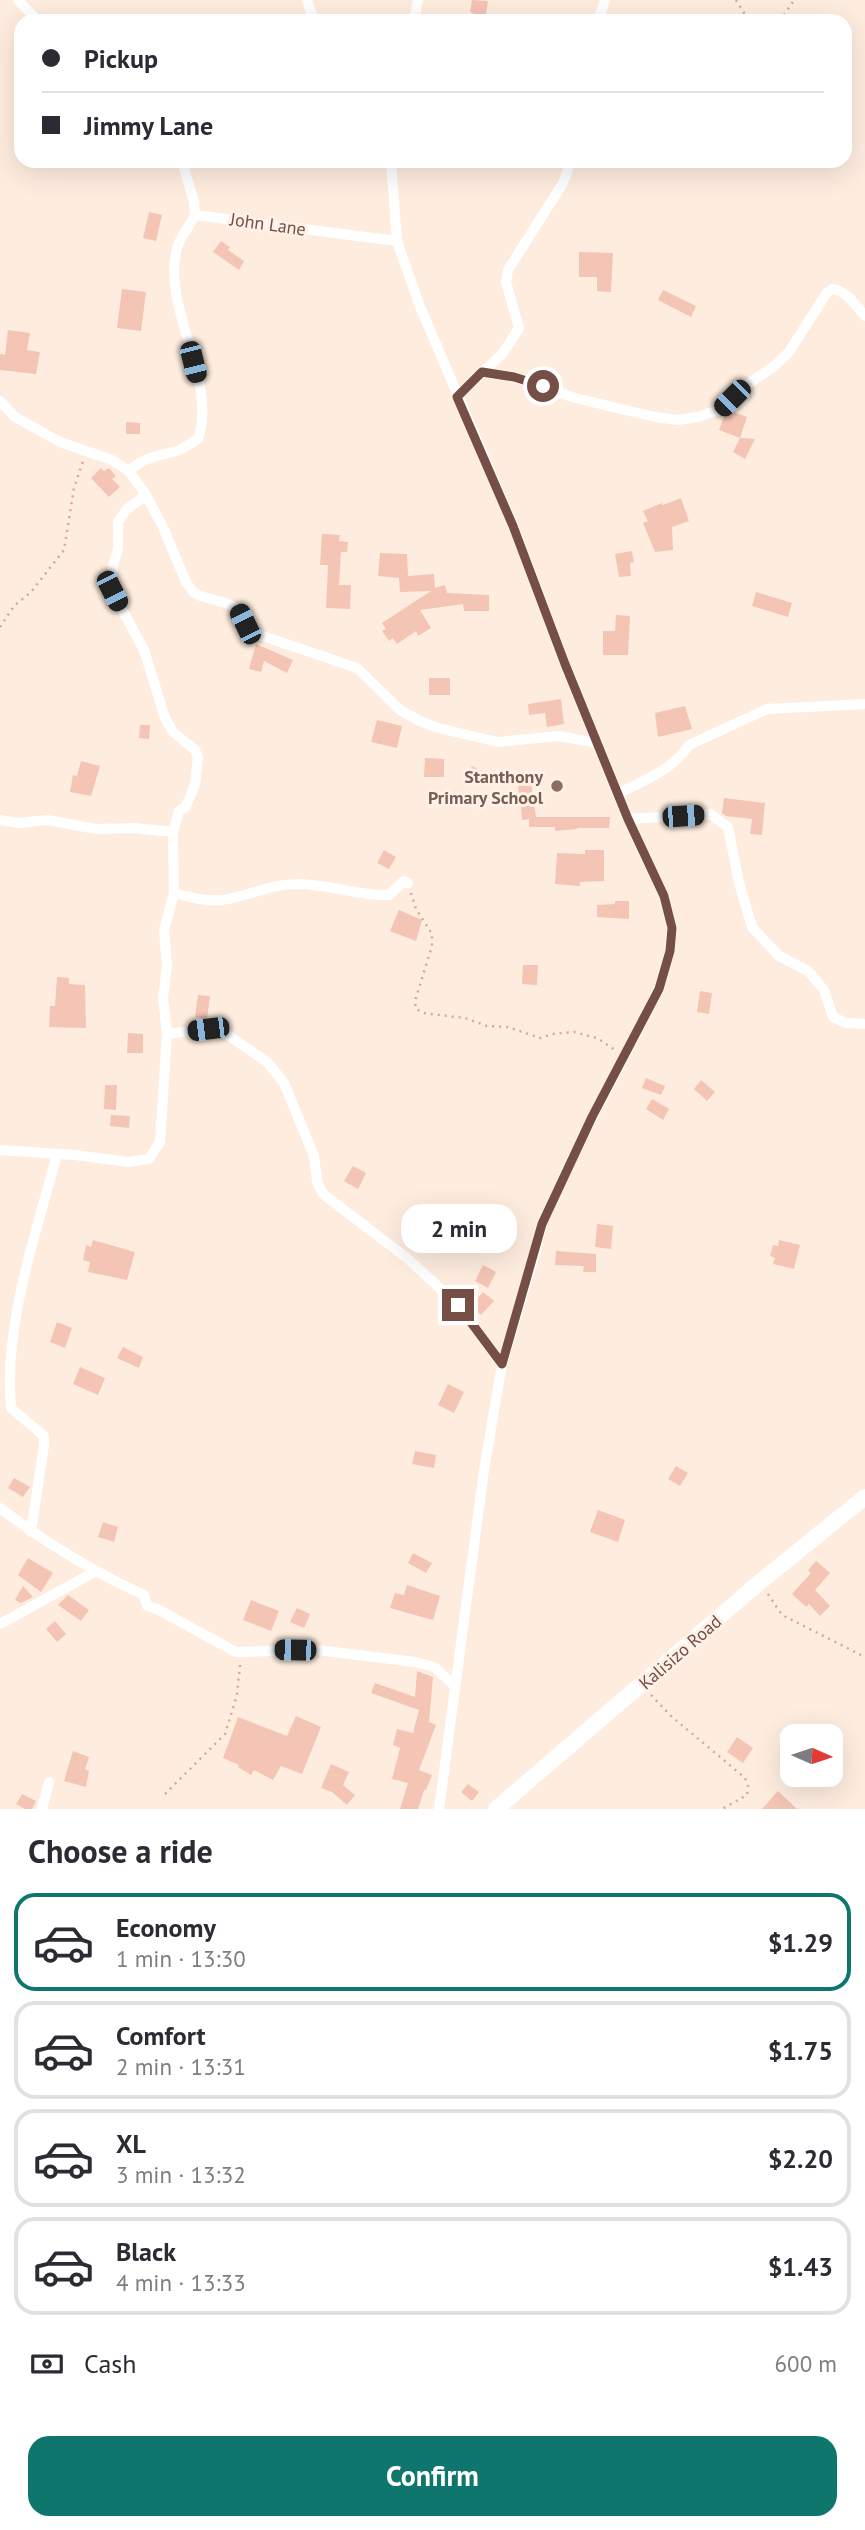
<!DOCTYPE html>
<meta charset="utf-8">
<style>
body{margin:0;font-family:"PT Sans",sans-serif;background:#f7f7f7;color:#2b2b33;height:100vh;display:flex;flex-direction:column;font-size:26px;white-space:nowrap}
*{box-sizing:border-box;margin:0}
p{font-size:23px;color:#7c7c81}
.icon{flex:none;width:38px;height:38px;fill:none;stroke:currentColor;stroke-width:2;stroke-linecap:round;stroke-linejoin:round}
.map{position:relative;height:1809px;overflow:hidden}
.drawer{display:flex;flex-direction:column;background:#fff;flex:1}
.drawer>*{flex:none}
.banner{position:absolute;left:14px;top:14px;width:838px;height:154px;border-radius:21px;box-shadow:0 7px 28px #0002;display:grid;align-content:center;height:154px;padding:0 28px;background:#fff}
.needle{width:46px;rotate:93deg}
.tools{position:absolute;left:780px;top:1724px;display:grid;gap:14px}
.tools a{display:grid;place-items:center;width:63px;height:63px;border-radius:14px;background:#fff;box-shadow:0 7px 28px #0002;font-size:35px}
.end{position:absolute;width:32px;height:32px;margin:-16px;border:9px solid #754f46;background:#fff;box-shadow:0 0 0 4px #fff}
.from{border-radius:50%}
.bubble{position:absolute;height:49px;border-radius:21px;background:#fff;box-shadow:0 7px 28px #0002;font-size:23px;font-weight:700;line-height:49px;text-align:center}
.car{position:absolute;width:21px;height:42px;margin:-21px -10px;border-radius:9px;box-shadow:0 0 5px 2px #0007;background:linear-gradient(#222 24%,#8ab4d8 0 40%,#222 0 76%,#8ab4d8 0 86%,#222 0)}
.banner b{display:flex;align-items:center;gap:24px;height:66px;font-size:26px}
.banner b+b{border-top:2px solid #e1e1e2}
.banner i{width:18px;height:18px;background:#2b2b33}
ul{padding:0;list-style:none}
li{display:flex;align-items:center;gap:21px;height:98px;margin:0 14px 10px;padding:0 14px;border:4px solid #e1e1e2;border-radius:21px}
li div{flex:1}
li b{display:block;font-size:26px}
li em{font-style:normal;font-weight:700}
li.selected{border-color:#0f766e}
li>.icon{width:63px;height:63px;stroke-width:1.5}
h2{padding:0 28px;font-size:32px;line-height:84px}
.pay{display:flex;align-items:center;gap:18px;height:77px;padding:0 28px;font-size:26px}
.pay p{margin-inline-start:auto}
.action{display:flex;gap:14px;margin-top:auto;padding:14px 28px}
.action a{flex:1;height:80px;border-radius:21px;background:#0f766e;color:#fff;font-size:28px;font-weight:700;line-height:80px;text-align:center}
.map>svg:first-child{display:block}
</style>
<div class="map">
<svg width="865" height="1809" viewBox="0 0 865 1809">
<rect width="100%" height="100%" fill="#feeddf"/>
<g fill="#f4c4b5">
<path d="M 472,0 L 488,1 L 485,21 L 472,21 L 473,13 L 470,12 Z"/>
<path d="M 149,212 L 162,215 L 156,241 L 143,238 Z"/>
<path d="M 221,241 L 230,247 L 228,250 L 244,261 L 239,270 L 213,252 Z"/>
<path d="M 579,252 L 613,253 L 611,292 L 597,291 L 597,277 L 579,277 Z"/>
<path d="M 122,289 L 146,292 L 141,331 L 117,328 Z"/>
<path d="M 663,290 L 696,306 L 691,317 L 658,300 Z"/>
<path d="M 8,330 L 30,333 L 27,350 L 40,352 L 36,374 L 0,370 L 0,354 L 5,355 Z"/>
<path d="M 731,411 L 747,417 L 740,438 L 719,430 L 724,416 Z"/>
<path d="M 126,422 L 140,423 L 140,434 L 126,434 Z"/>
<path d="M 740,438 L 755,439 L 745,459 L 733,452 Z"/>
<path d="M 101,468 L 104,471 L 109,468 L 116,476 L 112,479 L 120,487 L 109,497 L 91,478 Z"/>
<path d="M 681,498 L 689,521 L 672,527 L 673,550 L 655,552 L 643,523 L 648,521 L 643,511 L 662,503 L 663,505 Z"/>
<path d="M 322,534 L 340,535 L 339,541 L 348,542 L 347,552 L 341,552 L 339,585 L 351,585 L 350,609 L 326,608 L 328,565 L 320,565 Z"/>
<path d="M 632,551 L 634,562 L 630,563 L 631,576 L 619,577 L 615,554 Z"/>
<path d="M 380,553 L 407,554 L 408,576 L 434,574 L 435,588 L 445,585 L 447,593 L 489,595 L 489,611 L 464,611 L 463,604 L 420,610 L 431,628 L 418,636 L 416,631 L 397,644 L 393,638 L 389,641 L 382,631 L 386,629 L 382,623 L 431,591 L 400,592 L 399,578 L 378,576 Z"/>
<path d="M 756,592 L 792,603 L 788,617 L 752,606 Z"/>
<path d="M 616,615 L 630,616 L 628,655 L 603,655 L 603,631 L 615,631 Z"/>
<path d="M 256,644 L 293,660 L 287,673 L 264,661 L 261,672 L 249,669 Z"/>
<rect x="429" y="678" width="21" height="17"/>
<path d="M 561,699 L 564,724 L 547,727 L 545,713 L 529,715 L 528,704 Z"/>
<path d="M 685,706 L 692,729 L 658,737 L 655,713 Z"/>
<path d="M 377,720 L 402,726 L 397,748 L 371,742 Z"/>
<path d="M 140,725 L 150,725 L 149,739 L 139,738 Z"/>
<path d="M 425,758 L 444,759 L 444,777 L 424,777 Z"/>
<path d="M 81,761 L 100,766 L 91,796 L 70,792 L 73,775 L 77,776 Z"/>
<path d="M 472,766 L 483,772 L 476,786 L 466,780 Z"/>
<path d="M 530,775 L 536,817 L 610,817 L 609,828 L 577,828 L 577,829 L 555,831 L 555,827 L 529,827 L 529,819 L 522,820 L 521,806 L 509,806 L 509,795 L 519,795 L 517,777 Z"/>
<path d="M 724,798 L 765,803 L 762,835 L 750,834 L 752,819 L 726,816 L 722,813 Z"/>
<path d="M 384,850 L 396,857 L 389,869 L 377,863 Z"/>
<path d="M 585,850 L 604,850 L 604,881 L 580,882 L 580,886 L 555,884 L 557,853 L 585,854 Z"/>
<path d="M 615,901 L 629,901 L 629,919 L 597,917 L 597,905 L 615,904 Z"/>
<path d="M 399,910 L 422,920 L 416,941 L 390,931 Z"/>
<path d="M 523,965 L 538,965 L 537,985 L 522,984 Z"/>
<path d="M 57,977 L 69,978 L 69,984 L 85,985 L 86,1028 L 49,1027 L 50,1006 L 55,1006 Z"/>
<path d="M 700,991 L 712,993 L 709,1014 L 697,1012 Z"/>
<path d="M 198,995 L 210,996 L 207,1019 L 195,1017 Z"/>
<path d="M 128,1033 L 143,1034 L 143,1053 L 127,1053 Z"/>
<path d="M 646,1078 L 665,1086 L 661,1095 L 642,1088 Z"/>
<path d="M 701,1080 L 715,1092 L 707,1101 L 694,1089 Z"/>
<path d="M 105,1085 L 117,1085 L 116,1110 L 104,1109 Z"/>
<path d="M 652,1099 L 669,1109 L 663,1120 L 646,1109 Z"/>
<path d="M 111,1115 L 130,1116 L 129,1128 L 110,1126 Z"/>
<path d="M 353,1166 L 366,1173 L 358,1189 L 344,1181 Z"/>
<path d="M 483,1217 L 496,1219 L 492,1241 L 479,1239 Z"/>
<path d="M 597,1224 L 613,1226 L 611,1249 L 595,1247 Z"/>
<path d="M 93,1240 L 135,1252 L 127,1280 L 88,1272 L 90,1262 L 83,1260 L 86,1245 L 91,1247 Z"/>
<path d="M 779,1240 L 800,1245 L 794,1269 L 773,1264 L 775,1258 L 770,1256 L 773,1245 L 778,1246 Z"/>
<path d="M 556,1251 L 596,1254 L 596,1272 L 583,1272 L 584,1266 L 555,1265 Z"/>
<path d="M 483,1265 L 496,1272 L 488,1288 L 475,1281 Z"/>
<path d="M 483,1292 L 494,1301 L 481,1315 L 471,1306 Z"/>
<path d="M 57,1322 L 72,1328 L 65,1348 L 50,1342 Z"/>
<path d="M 123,1347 L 143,1357 L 139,1368 L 117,1358 Z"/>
<path d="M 80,1367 L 105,1378 L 98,1395 L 73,1384 Z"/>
<path d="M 448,1384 L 464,1392 L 454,1413 L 438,1405 Z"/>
<path d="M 415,1451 L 436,1455 L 434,1468 L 412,1464 Z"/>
<path d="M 676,1466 L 688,1473 L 680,1486 L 668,1479 Z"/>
<path d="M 14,1478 L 30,1487 L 23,1497 L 8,1488 Z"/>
<path d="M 598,1510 L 625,1520 L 618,1542 L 590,1532 Z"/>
<path d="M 103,1522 L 118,1527 L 114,1542 L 98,1537 Z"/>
<path d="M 413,1553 L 432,1563 L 426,1573 L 408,1563 Z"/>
<path d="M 28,1558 L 53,1573 L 41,1592 L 18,1575 Z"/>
<path d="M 816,1561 L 830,1573 L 815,1590 L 830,1606 L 820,1616 L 809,1604 L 806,1607 L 792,1594 L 811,1573 L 808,1570 Z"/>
<path d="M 407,1585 L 440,1596 L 433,1620 L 390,1608 L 395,1593 L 404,1595 Z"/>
<path d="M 23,1586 L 33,1597 L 21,1603 L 15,1600 Z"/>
<path d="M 68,1595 L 89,1610 L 81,1621 L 58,1605 Z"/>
<path d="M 251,1600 L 279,1611 L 271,1631 L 243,1620 Z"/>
<path d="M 297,1608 L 310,1614 L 304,1628 L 290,1622 Z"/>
<path d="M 55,1621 L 66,1634 L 57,1642 L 46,1629 Z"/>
<path d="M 417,1671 L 433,1677 L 429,1722 L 436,1725 L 419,1770 L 432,1775 L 426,1790 L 424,1790 L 418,1809 L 400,1809 L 408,1783 L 392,1779 L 400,1748 L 393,1745 L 397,1729 L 413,1733 L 419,1710 L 371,1693 L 375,1683 L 415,1697 Z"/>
<path d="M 296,1716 L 321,1727 L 302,1774 L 281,1766 L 273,1780 L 254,1770 L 251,1775 L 238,1767 L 239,1765 L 223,1758 L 238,1717 L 287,1736 Z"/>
<path d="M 737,1737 L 753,1748 L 743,1763 L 727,1752 Z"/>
<path d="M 73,1751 L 89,1757 L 85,1769 L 89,1771 L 86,1787 L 64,1781 Z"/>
<path d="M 331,1764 L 349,1772 L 343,1785 L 355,1795 L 347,1805 L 332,1792 L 321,1788 Z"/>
<path d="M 468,1784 L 479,1792 L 472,1801 L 461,1792 Z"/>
<path d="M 778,1791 L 797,1809 L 762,1809 Z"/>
<path d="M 22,1794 L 36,1801 L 32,1809 L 25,1809 L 16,1804 Z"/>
</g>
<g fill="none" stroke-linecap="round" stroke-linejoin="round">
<g stroke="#d9a799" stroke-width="2.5" stroke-dasharray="2 5" stroke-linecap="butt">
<path d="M 736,0 L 749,21"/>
<path d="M 780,21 L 794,0"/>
<path d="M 0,627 L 14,606 L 31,592 L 64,550 L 74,488 L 83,461"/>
<path d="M 411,893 L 416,909 L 432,934 L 432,946 L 415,1001 L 416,1009 L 423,1013 L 465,1018 L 487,1026 L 508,1027 L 540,1038 L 552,1034 L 574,1032 L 597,1038 L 615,1050"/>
<path d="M 768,1594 L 782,1615 L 865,1657"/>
<path d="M 651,1695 L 671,1716 L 745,1778 L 748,1786 L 747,1795 L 722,1809"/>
<path d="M 165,1794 L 225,1734 L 237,1695 L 240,1665"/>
</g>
<g stroke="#fff" stroke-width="10">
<path d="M 18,0 L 38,21"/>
<path d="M 307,0 L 314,21"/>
<path d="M 414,21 L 418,0"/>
<path d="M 598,21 L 605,0"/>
<path d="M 182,161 L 194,202 L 195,215 L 397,241"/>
<path d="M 391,161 L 397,241 L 419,304 L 513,525 L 565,664 L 628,819 L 664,896 L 672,928 L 670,951 L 659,989 L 582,1138 L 542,1224 L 534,1257 L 502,1364 L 484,1470 L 439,1809"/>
<path d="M 482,372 L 514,377 L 575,398 L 655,417 L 678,420 L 698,417 L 721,409 L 742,388 L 773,367 L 789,352 L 826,294 L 832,289 C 846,290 856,306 865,316"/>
<path d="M 457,397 L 503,353 L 519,328 L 506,282 L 508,270 L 563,183 L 571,161"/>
<path d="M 0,401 L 15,417 L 60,442 L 112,460 L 129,471 L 146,495 L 163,527 L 186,582 L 193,592 L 200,596 L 229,604 L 238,609 L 245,624 L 257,634 L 357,668 L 400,710 L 420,721 L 438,728 L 498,742 L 559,736 L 598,743"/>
<path d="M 129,471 C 144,457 158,456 177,451 C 184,448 192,443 198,439 C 218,380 161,308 177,248 C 180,237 190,226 195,215"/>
<path d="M 146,495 L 127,509 L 118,522 L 118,549 L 113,565 L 112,591 L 144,650 L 165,718 L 173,732 L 195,750 L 198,758 L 195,785 L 185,808 L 179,811 L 173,832"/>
<path d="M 618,794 C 644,780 673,770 689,745 L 767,709 L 865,704"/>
<path d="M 628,819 L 710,814 L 728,827 L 739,883 L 752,927 L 779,956 L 808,971 L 824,990 L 833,1017 L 846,1023 L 865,1024"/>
<path d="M 0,820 L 18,823 L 47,820 L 96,829 L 135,828 L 173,832 L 174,893 C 191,898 211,903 228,899 C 255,894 267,885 297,884 C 329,884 358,896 389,895 L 404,881 L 408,883"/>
<path d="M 167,1034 L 208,1029 L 222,1031 L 267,1062 L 284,1083 L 314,1156 L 317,1181 L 323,1194 L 407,1258 L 458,1305 L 502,1364"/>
<path d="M 0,1150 L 75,1155 L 128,1162 L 149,1159 L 160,1142 L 167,1034 L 163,998 L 167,966 L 164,930 L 174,893"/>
<path d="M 0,1508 C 45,1542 93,1572 144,1595 L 147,1606 L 157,1609 L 236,1652 L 317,1650 L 415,1662 L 434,1667 L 455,1686"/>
<path d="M 31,1532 L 44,1445 L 44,1436 L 11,1408 C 3,1328 36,1232 57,1155"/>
<path d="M 0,1624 L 96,1571"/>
<path d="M 42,1809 L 49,1782"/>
</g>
<path stroke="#fff" stroke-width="16" d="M 496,1809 L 760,1582 L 865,1497"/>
</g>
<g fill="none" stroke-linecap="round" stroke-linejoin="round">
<path stroke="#754f46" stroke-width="9" d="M 458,1305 L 502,1364 L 542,1224 L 592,1117 L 659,989 L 670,951 L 672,928 L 664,896 L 628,819 L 565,664 L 513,526 L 457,397 L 482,372 L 514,377 L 543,386"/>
</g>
<circle fill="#8d6e63" stroke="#fff1e7" stroke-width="2.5" cx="557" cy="786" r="7"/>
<g text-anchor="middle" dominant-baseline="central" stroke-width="6" stroke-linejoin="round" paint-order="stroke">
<g font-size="18" fill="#754f46" stroke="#fff1e7">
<text transform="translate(268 224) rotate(8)">John Lane</text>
<text transform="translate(680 1652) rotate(-41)">Kalisizo Road</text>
</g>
<g font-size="18" font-weight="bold" fill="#785e54" stroke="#fff1e7" text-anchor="end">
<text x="543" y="776">Stanthony<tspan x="543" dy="21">Primary School</tspan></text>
</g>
</g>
</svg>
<div class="tools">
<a><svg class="needle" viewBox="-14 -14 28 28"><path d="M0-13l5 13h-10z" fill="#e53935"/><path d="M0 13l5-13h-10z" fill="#7c7c81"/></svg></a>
</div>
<i class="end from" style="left:543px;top:386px"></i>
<i class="end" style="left:458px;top:1305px"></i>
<div class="bubble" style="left:401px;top:1204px;width:116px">2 min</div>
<i class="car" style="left:193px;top:362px;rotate:166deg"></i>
<i class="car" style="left:732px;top:398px;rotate:225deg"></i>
<i class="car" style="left:112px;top:591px;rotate:153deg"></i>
<i class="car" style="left:245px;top:624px;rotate:334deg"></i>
<i class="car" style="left:683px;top:816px;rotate:86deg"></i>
<i class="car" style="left:208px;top:1029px;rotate:263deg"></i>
<i class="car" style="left:295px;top:1650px;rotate:271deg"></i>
<div class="banner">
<b><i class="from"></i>Pickup</b>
<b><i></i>Jimmy Lane</b>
</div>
</div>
<section class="drawer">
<h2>Choose a ride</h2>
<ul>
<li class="selected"><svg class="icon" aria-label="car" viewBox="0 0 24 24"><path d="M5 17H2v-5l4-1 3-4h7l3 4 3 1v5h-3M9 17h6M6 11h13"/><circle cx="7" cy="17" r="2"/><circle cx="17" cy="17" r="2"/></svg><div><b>Economy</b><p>1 min · 13:30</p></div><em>$1.29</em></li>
<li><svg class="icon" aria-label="car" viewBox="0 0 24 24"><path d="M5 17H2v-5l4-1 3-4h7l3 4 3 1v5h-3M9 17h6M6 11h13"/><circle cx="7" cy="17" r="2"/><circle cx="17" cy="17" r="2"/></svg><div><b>Comfort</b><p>2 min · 13:31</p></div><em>$1.75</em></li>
<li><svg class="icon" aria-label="car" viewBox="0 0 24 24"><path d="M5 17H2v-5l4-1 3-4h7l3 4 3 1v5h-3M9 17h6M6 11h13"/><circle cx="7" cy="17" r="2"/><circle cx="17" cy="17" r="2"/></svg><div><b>XL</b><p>3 min · 13:32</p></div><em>$2.20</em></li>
<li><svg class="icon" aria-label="car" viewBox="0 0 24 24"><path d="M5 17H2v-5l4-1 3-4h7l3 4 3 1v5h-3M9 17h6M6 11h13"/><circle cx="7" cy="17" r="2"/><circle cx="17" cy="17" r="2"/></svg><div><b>Black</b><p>4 min · 13:33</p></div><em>$1.43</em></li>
</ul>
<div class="pay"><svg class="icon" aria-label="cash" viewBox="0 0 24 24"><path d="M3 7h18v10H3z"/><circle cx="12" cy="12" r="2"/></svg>Cash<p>600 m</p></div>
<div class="action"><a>Confirm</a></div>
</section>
